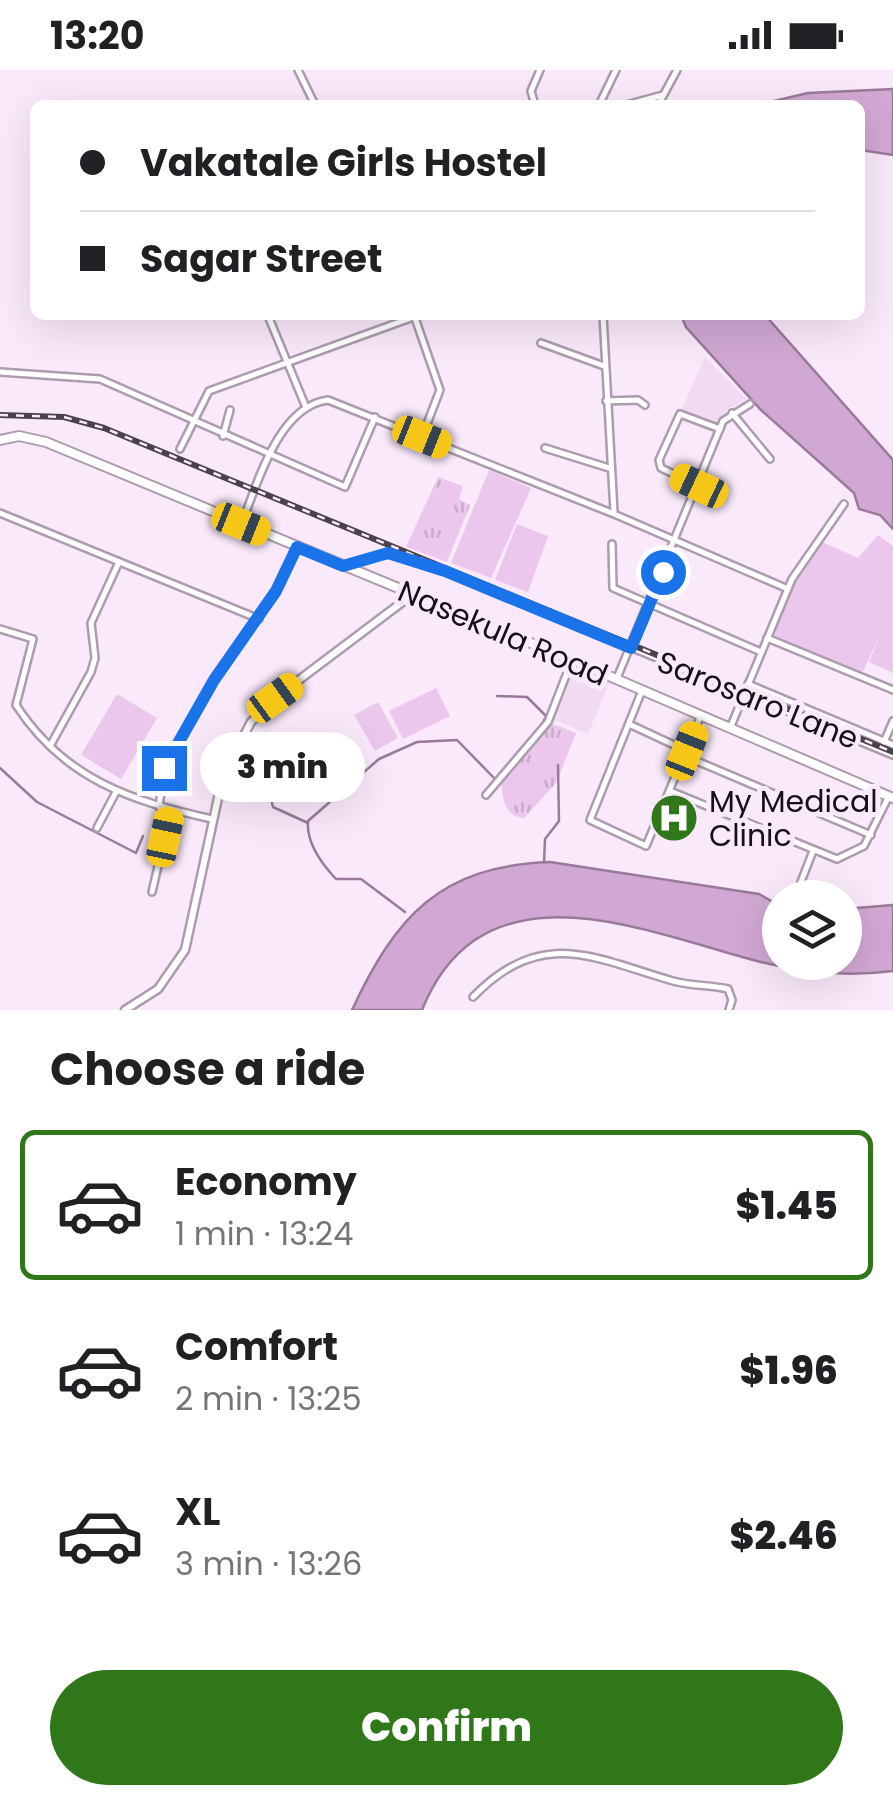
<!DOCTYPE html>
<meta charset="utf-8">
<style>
body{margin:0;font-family:Poppins,sans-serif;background:#f2f2f2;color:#202124;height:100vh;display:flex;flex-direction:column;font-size:38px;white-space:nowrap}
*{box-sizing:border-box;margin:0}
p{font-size:32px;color:#757577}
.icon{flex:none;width:55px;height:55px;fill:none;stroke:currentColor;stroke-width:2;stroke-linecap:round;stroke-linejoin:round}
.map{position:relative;height:940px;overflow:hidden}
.panel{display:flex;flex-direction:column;background:#fff;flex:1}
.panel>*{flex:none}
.banner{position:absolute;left:30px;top:30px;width:835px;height:220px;border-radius:15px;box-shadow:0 10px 40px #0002;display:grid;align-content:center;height:220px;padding:0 50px;background:#fff}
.tools{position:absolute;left:762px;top:810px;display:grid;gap:20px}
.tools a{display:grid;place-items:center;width:100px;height:100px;border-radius:50%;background:#fff;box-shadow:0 10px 40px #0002;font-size:50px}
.end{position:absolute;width:45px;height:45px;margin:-22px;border:12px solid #1a73e8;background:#fff;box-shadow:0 0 0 5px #fff}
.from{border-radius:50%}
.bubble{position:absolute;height:70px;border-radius:35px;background:#fff;box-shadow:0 10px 40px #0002;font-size:32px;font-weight:800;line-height:70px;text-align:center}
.car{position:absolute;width:30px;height:60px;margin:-30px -15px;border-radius:12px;box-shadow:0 0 8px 2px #0007;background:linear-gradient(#f5c518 24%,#345 0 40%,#f5c518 0 76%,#345 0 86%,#f5c518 0)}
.banner b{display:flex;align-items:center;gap:35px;height:95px;font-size:38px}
.banner b+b{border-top:2px solid #e0e0e0}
.banner i{width:25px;height:25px;background:#202124}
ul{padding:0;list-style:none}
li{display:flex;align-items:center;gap:30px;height:150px;margin:0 20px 15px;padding:0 30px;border:5px solid transparent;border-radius:15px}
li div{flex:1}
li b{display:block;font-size:38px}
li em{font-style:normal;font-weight:800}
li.selected{border-color:#307719}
li>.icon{width:90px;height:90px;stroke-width:1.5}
h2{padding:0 50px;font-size:45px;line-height:120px}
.primary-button{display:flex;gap:20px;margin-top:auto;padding:20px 50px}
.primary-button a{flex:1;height:115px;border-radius:60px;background:#307719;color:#fff;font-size:40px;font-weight:800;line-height:115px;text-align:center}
.status{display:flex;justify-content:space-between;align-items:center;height:70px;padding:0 50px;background:#fff;direction:ltr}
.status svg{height:28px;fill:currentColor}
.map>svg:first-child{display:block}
</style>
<div class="status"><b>13:20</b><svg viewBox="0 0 49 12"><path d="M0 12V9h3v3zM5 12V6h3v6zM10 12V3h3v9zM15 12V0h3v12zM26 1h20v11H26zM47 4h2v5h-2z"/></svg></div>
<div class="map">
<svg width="893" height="940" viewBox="0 0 893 940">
<defs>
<pattern id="park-tufts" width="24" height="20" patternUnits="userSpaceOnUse" patternTransform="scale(2.5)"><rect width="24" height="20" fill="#ebc7ed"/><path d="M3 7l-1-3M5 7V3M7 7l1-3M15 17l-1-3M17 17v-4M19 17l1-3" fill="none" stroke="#c9aaca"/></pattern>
</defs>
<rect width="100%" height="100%" fill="#fae9fb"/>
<g fill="#f1daf2">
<path d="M 705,287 L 746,329 L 726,340 L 723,361 L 700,354 L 682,339 Z"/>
<path d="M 572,595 L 610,611 L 588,664 L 550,648 Z"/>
</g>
<g fill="url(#park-tufts)">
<path d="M 438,407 L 463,416 L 459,429 L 470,435 L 447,492 L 406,477 Z"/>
<path d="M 548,652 L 576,663 L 556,713 L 524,748 C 501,745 503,725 501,706 Z"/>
</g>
<g fill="#ebc7ed">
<path d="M 489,400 L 531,418 L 491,508 L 451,493 Z"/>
<path d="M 517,454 L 548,466 L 528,522 L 495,510 Z"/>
<path d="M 878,465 L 893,476 L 893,603 L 869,592 L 880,565 L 862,603 L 773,566 L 796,511 L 822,472 L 858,488 Z"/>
<path d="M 436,618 L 450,646 L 403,669 L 389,641 Z"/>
<path d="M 117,624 L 157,648 L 121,709 L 81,685 Z"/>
<path d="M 378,632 L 398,668 L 375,681 L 354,645 Z"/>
</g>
<g fill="#d1a8d3" stroke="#997a9a" stroke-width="2.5">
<path d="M 893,19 L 893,85 L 860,80 L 860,35 L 757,35 L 808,23 Z"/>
<path d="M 681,245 L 765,245 L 893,390 L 893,459 L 880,445 L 859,439 L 854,423 L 761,340 L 686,257 Z"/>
<path d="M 550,792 L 759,824 L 780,836 L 780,892 L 845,892 L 845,839 L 893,835 L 893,901 C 846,907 802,903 757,891 C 643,861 483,789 422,940 L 352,940 C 396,846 440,796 550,792 Z"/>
</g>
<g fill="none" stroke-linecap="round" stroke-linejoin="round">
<g stroke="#997a9a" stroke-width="2.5">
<path d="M 497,626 L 527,627 L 546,646 L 542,655"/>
<path d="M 306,669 L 284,693 L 268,699 L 266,708 L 273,737 L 308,753"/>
<path d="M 0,698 L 37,732 L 136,783 L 143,766"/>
<path d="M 544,793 L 545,769 L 559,751 L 558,695"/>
<path d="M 405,842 L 361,809 L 336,809 C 321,793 306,773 308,751 L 379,689 L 417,672 L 457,670 L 496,710 L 530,669"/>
</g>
<g stroke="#ac9cad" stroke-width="10">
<g id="minor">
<path d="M 298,0 L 315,35"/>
<path d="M 535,35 L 531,21 L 540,0"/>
<path d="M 599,35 L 616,0"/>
<path d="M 626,35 L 663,25"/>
<path d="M 658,35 L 677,0"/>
<path d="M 603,245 L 614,442"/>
<path d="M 269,248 L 305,335"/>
<path d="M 415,248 L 440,320 L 422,367"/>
<path d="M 541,273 L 604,296"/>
<path d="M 0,302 L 100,309 L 345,417 L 375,347"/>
<path d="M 606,331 L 638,330 L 645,335"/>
<path d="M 732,343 L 770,389"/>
<path d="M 223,366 L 230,340"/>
<path d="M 545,378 L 609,398"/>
<path d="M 180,379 L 209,321 L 419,245"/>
<path d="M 699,416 L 661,398 L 659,390 L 680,344 L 720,359"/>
<path d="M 0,443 L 259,549"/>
<path d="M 242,453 C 258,411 279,336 328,330 L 614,444 L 788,519"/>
<path d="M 612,474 L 613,518 L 761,582"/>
<path d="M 346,495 L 388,483 L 445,501 L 893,685"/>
<path d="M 0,559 L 33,569 L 16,635 C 64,709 131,731 212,749"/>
<path d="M 767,568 L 893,620"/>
<path d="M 617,608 L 723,351 L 750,334"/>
<path d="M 748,614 L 893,675"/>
<path d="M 641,623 L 590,750 L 646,776 L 701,645"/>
<path d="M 631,655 L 687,681"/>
<path d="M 731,656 L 792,509 L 844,434"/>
<path d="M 884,672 L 893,651"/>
<path d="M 50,676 L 91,602 L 95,588 L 91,553 L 119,492"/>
<path d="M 685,686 L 871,765"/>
<path d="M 670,721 L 837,789 L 864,776 L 889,726"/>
<path d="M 486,725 L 548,652 L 572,590"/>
<path d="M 159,737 L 164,698 L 214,609 L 276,521 L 297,477"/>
<path d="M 97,758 L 116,722"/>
<path d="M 152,822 L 171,740"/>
<path d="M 785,827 L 799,817 L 813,781"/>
<path d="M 473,927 C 542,856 593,888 673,911 C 691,916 710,915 728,919 L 732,930 L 729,940"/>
</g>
</g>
<g stroke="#ac9cad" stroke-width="11">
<path id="tertiary" d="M 125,940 L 158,919 L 185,880 L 223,705 L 251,652 L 275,628 L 413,524"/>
</g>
<g stroke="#ac9cad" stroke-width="12">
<path id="secondary" d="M 0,370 L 19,366 L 46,372 L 572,590 L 893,728"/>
</g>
<use href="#minor" stroke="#fff" stroke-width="5"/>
<use href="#tertiary" stroke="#fff" stroke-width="6"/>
<use href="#secondary" stroke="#fff" stroke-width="8"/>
<g stroke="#4a414a" stroke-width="6">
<path id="rail" d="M 0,345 L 64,347 L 104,358 L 893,682"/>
</g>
<use href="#rail" stroke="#fae9fb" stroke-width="2.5" stroke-dasharray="8" stroke-linecap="butt"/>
</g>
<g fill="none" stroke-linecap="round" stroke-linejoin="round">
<path stroke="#1a73e8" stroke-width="12" d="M 164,698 L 214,610 L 276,521 L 297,477 L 343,496 L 388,483 L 445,501 L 631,578 L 663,502"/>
</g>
<defs>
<g id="hospital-disc" transform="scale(2.5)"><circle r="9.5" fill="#307719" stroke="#fae9fb"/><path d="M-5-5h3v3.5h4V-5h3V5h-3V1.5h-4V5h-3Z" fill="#fff"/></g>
</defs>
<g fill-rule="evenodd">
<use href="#hospital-disc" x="674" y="748"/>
</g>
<g text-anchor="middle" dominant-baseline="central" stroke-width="10" stroke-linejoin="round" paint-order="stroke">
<g font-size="30" fill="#161016" stroke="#fae9fb">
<text transform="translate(503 563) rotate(23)">Nasekula Road</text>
<text transform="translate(758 630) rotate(22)">Sarosaro Lane</text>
</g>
<g font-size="30" fill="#161016" stroke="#fae9fb" text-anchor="start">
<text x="709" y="731">My Medical<tspan x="709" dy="34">Clinic</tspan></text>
</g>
</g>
</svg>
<div class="tools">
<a><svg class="icon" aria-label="layers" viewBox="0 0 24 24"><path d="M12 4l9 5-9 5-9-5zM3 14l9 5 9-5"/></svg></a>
</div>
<i class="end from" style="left:663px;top:502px"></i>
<i class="end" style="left:164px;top:698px"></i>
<div class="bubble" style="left:200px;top:662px;width:165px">3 min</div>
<i class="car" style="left:422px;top:367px;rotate:112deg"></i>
<i class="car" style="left:699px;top:416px;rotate:295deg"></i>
<i class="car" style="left:241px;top:454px;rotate:112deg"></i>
<i class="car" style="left:275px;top:628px;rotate:54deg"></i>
<i class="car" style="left:687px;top:681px;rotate:22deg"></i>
<i class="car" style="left:165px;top:767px;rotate:12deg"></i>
<div class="banner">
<b><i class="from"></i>Vakatale Girls Hostel</b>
<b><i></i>Sagar Street</b>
</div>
</div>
<section class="panel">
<h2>Choose a ride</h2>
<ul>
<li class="selected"><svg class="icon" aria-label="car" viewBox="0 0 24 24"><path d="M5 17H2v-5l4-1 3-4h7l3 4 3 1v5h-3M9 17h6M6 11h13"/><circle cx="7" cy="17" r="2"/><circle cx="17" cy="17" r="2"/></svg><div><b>Economy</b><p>1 min · 13:24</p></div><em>$1.45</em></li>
<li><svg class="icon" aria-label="car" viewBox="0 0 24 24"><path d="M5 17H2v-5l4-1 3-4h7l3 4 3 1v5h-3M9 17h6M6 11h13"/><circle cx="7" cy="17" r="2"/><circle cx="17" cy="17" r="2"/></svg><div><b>Comfort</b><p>2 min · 13:25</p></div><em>$1.96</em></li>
<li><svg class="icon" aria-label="car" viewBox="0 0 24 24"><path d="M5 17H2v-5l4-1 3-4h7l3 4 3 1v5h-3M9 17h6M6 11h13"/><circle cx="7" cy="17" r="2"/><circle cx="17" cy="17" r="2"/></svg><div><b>XL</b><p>3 min · 13:26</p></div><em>$2.46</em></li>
</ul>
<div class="primary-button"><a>Confirm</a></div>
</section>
